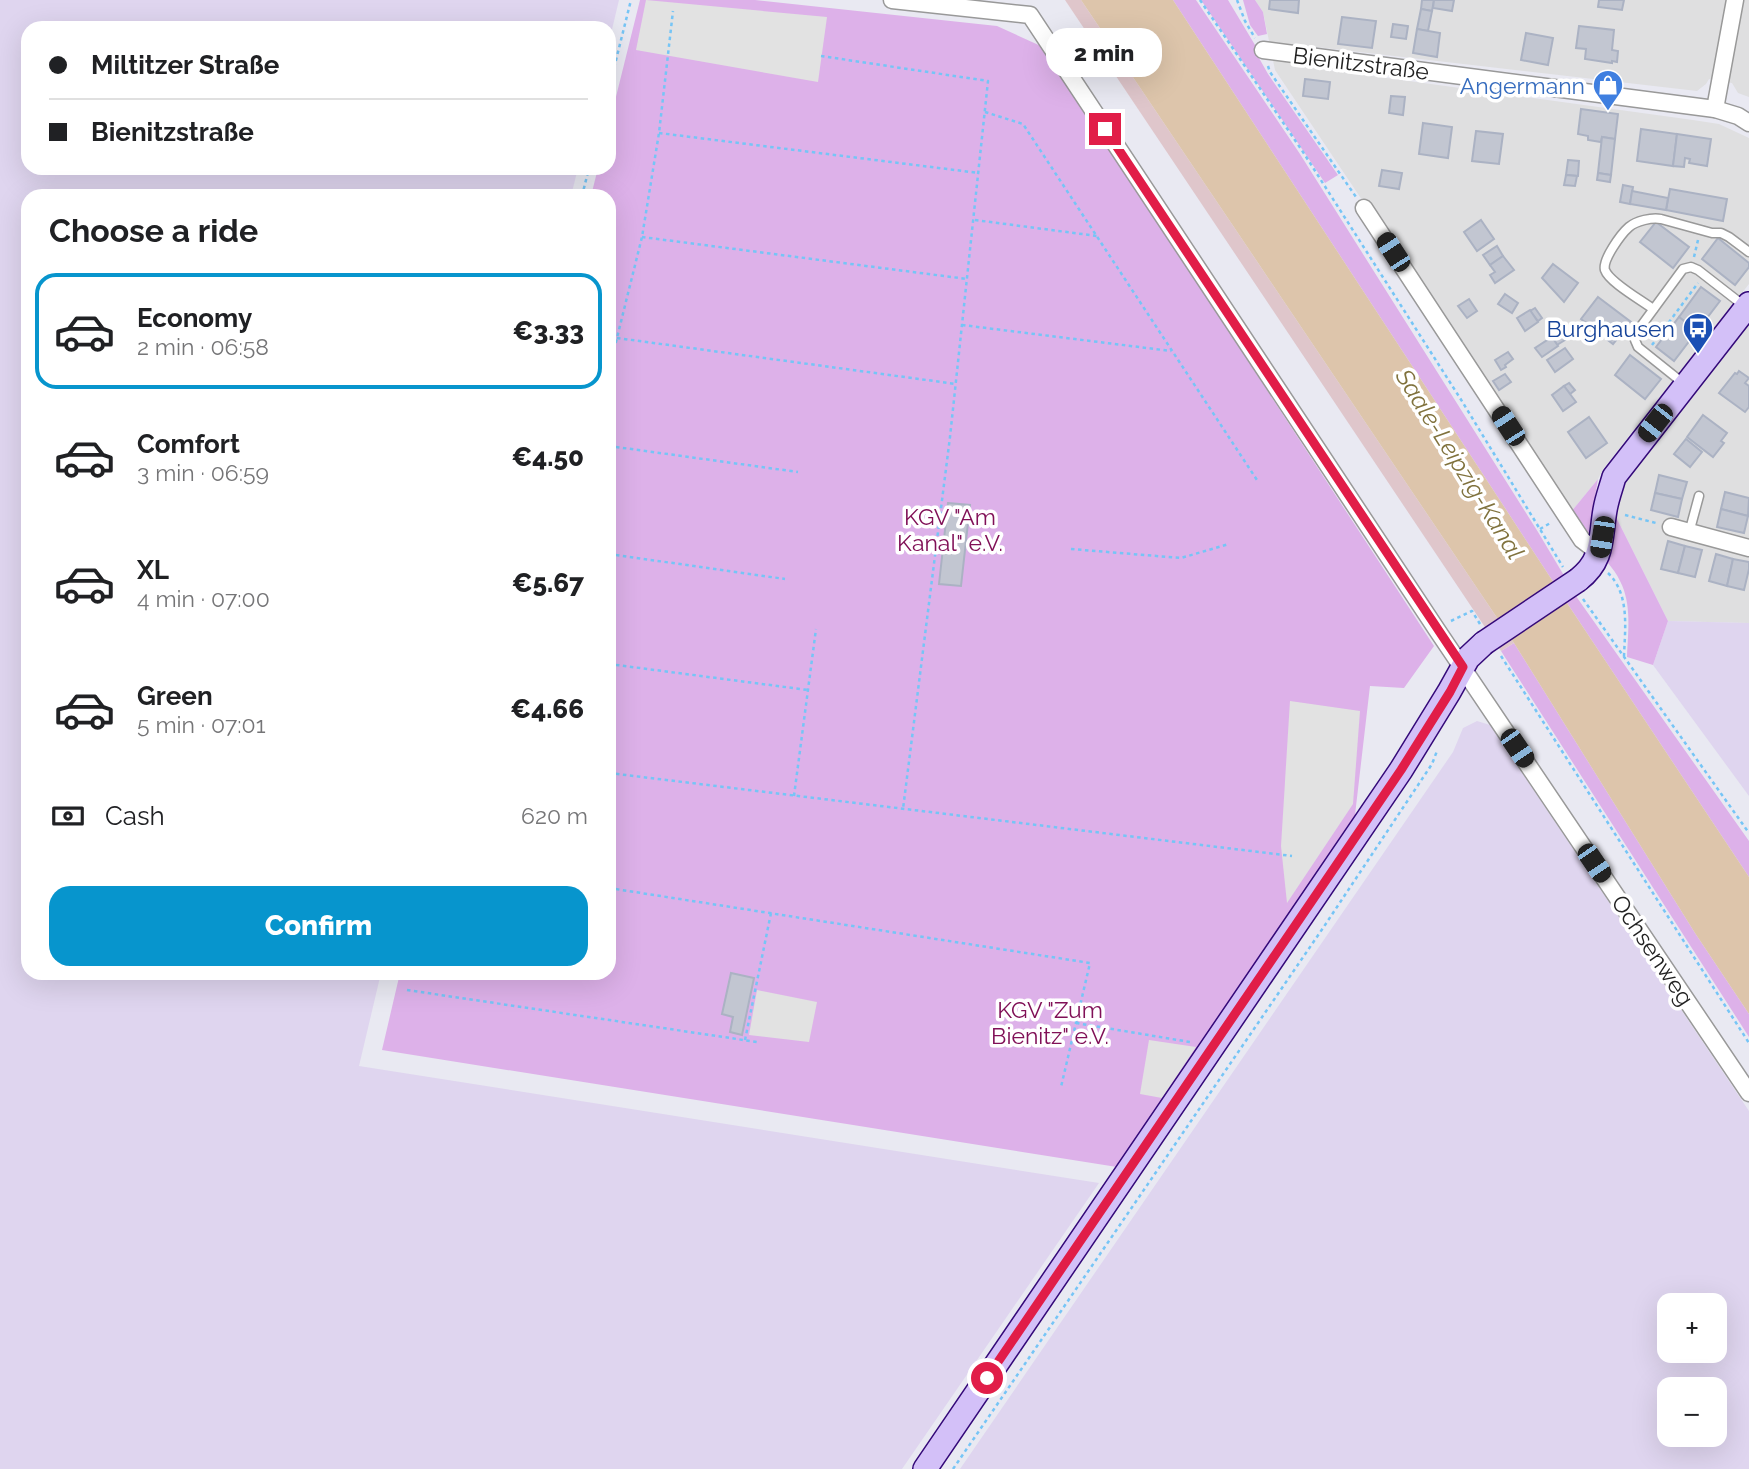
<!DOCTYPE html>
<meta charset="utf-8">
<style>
body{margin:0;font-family:Raleway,sans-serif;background:#f6f6f6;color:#202124;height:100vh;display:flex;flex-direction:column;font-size:26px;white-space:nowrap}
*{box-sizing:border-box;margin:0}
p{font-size:23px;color:#757577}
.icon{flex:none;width:38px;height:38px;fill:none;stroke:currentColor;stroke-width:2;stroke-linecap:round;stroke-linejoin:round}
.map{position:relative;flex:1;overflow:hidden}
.panel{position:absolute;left:21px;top:189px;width:595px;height:791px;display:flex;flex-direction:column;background:#fff;border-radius:21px;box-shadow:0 7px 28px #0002}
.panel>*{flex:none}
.hud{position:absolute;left:21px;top:21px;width:595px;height:154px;border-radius:21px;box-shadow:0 7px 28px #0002;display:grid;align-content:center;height:154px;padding:0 28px;background:#fff}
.buttons{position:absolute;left:1657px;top:1293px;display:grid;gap:14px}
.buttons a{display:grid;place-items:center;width:70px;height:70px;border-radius:14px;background:#fff;box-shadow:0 7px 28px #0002;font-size:35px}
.end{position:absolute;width:32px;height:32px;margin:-16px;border:9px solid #e11d48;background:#fff;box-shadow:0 0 0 4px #fff}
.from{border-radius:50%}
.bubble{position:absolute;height:49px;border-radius:21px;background:#fff;box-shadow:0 7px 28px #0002;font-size:23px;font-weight:800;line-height:49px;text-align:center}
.car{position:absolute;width:21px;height:42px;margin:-21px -10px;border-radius:9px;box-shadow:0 0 5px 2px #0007;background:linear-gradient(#222 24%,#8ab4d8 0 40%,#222 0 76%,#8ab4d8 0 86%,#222 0)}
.hud b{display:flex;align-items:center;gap:24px;height:66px;font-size:26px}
.hud b+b{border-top:2px solid #e0e0e0}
.hud i{width:18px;height:18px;background:#202124}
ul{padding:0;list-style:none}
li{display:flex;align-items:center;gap:21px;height:116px;margin:0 14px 10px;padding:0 14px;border:4px solid transparent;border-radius:21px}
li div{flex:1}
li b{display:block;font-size:26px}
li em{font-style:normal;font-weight:800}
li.selected{border-color:#0795cd}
li>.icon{width:63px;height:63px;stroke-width:1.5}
h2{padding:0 28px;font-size:32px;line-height:84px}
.pay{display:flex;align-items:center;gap:18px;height:77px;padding:0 28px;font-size:26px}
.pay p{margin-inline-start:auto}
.button{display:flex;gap:14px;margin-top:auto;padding:14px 28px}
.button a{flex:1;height:80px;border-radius:21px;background:#0795cd;color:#fff;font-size:28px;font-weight:800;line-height:80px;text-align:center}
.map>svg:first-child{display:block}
</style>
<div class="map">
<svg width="1749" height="1469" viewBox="0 0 1749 1469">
<rect width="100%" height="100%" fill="#e9e9f2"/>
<g fill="#dfdfe0">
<path d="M 1255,0 L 1749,0 L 1749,97 L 1738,93 L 1732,83 L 1709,79 L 1706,84 L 1697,91 L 1299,45 L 1299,66 L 1693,120 L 1719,124 L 1749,138 L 1749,284 L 1603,469 L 1598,479 L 1571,512 L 1275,70 L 1263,12 Z"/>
<path d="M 1749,323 L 1749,623 L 1668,621 L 1616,517 L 1620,489 L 1624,480 Z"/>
</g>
<g fill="#dfd5ef" fill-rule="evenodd">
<path d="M 0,0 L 619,0 L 609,42 L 609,28 L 28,28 L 28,168 L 578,168 L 571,196 L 28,196 L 28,973 L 381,973 L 359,1066 L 1099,1183 L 902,1469 L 0,1469 Z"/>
<path d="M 1668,621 L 1749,623 L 1749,796 L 1653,665 Z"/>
<path d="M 1477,721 L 1490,725 L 1749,1111 L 1749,1469 L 960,1469 L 1453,752 L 1463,728 ZM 1670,1306 L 1715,1306 L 1715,1351 L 1670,1351 ZM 1670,1390 L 1715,1390 L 1715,1435 L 1670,1435 Z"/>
</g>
<g fill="#ddb1e9">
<path d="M 640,0 L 755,0 L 997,26 L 1043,47 L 1434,646 L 1404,688 L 1370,686 L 1355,815 L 1117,1167 L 382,1050 L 400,973 L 609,973 L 609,196 L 591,196 L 598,168 L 609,168 L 609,125 Z"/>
<path d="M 1173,0 L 1196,0 L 1300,154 L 1538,532 L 1578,599 L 1749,841 L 1749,877 L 1569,606 Z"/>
<path d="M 1201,0 L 1228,0 L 1258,50 L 1259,58 L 1268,74 L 1338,175 L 1325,183 Z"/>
<path d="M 1243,0 L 1255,0 L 1263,12 L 1267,34 L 1258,36 L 1250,25 Z"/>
<path d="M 1598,479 L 1588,537 L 1571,512 Z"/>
<path d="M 1616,517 L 1668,621 L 1653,665 L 1627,657 C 1628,632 1632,604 1620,581 C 1617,574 1612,568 1608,563 Z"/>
<path d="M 1514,643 L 1695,933 L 1749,1014 L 1749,1037 L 1501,651 Z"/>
</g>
<path fill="#dfc6cb" d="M 1065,0 L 1081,0 L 1514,643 L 1501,651 Z"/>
<g fill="#e2e2e2">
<path d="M 646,0 L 827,17 L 818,82 L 636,50 Z"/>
<path d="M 1290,701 L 1360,711 L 1353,804 L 1287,903 L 1281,846 Z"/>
<path d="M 757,990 L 817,1002 L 809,1042 L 749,1035 Z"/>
<path d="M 1149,1040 L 1196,1047 L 1162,1098 L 1140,1094 Z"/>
</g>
<path fill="#ddc5ab" d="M 1081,0 L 1173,0 L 1569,606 L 1749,877 L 1749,1014 L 1695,933 L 1514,643 Z"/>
<g fill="#c2c6d1" stroke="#abb2c3" stroke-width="2">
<path d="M 1270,0 L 1299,0 L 1298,13 L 1269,9 Z"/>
<path d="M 1422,0 L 1434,0 L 1432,11 L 1421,9 Z"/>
<path d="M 1434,0 L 1454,0 L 1452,11 L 1433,8 Z"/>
<path d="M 1599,0 L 1624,0 L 1622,10 L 1598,7 Z"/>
<path d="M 1421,9 L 1432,11 L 1428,31 L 1417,29 Z"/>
<path d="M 1342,17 L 1376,21 L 1372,48 L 1338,44 Z"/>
<path d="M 1393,24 L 1408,26 L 1406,39 L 1391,37 Z"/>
<path d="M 1579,26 L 1614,30 L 1612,50 L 1618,51 L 1617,62 L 1612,61 L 1612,63 L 1585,59 L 1586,49 L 1576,48 Z"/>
<path d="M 1417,29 L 1440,33 L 1437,57 L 1413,53 Z"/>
<path d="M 1526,33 L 1553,38 L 1548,65 L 1521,60 Z"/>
<path d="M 1305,79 L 1330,82 L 1328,99 L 1303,96 Z"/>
<path d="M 1391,96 L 1405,97 L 1403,115 L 1389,113 Z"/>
<path d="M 1581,109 L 1618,114 L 1615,139 L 1602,137 L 1601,142 L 1588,140 L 1588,136 L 1578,134 Z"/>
<path d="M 1423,123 L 1452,127 L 1448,158 L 1419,154 Z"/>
<path d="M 1641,129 L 1677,134 L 1673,166 L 1637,161 Z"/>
<path d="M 1476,131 L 1503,134 L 1499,164 L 1472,161 Z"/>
<path d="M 1677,134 L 1711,139 L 1707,166 L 1689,163 L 1690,159 L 1685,158 L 1684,167 L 1673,166 Z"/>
<path d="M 1602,137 L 1615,139 L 1611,175 L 1598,173 Z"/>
<path d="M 1568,160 L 1579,161 L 1578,176 L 1566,175 Z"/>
<path d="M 1382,170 L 1402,173 L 1399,189 L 1379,186 Z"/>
<path d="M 1598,173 L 1611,175 L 1610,182 L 1597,180 Z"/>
<path d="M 1566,175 L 1577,176 L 1575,186 L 1564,185 Z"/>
<path d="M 1623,185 L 1633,187 L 1630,204 L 1620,202 Z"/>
<path d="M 1670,189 L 1727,199 L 1723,221 L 1666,210 Z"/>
<path d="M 1632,191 L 1668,198 L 1666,210 L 1630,204 Z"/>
<path d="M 1481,220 L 1494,239 L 1477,251 L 1464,232 Z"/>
<path d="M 1656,222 L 1689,247 L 1673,268 L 1640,242 Z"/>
<path d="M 1718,238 L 1749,263 L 1749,267 L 1735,285 L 1702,259 Z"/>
<path d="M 1497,246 L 1503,256 L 1490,265 L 1483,255 Z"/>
<path d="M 1503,256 L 1514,270 L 1495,283 L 1490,275 L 1495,272 L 1490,265 Z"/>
<path d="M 1553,264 L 1578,283 L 1564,302 L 1542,278 Z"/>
<path d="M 1701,287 L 1720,301 L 1697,331 L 1679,317 Z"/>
<path d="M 1505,294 L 1518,303 L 1512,313 L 1498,304 Z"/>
<path d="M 1598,297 L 1631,322 L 1613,344 L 1581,319 Z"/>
<path d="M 1469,299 L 1477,311 L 1467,318 L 1458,306 Z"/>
<path d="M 1535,308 L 1542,318 L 1538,321 L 1530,311 Z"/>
<path d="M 1530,310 L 1538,322 L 1525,331 L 1517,318 Z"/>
<path d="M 1679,317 L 1697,331 L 1674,361 L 1656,347 Z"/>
<path d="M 1558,329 L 1565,340 L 1557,345 L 1550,334 Z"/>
<path d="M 1552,337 L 1558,346 L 1542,357 L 1535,348 Z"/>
<path d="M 1565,348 L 1573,359 L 1555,372 L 1547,360 Z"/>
<path d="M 1508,352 L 1513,359 L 1505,365 L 1506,367 L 1501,370 L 1495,360 Z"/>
<path d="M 1630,355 L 1661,379 L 1645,399 L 1615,375 Z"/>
<path d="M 1739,371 L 1749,378 L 1745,383 L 1749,386 L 1749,407 L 1745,412 L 1719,393 L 1735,373 L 1737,374 Z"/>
<path d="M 1505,374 L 1511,382 L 1499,390 L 1493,381 Z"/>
<path d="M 1569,383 L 1575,390 L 1570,394 L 1564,386 Z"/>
<path d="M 1564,386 L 1576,402 L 1563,411 L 1552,395 Z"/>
<path d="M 1703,415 L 1727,433 L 1721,441 L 1724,443 L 1713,457 L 1687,437 Z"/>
<path d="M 1589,417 L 1607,443 L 1586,458 L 1568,432 Z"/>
<path d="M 1686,439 L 1702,452 L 1690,467 L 1674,454 Z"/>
<path d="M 1659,475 L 1687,482 L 1682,499 L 1655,493 Z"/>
<path d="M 1725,492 L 1749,498 L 1748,516 L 1721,509 Z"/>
<path d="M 1655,493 L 1682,499 L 1678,517 L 1651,510 Z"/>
<path d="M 948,503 L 970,505 L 961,586 L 939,584 Z"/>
<path d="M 1721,509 L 1748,516 L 1744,533 L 1717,527 Z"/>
<path d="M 1668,541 L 1685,546 L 1678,573 L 1661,569 Z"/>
<path d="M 1685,546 L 1702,550 L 1695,577 L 1678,573 Z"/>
<path d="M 1716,554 L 1733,559 L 1727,586 L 1709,581 Z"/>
<path d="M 1733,559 L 1749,562 L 1749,569 L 1744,590 L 1727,586 Z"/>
<path d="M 731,973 L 754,978 L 742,1035 L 730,1032 L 733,1017 L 722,1014 Z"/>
</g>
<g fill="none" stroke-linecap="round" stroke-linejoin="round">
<g stroke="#999" stroke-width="11">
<g id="lane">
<path d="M 1653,309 C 1641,300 1609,282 1605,270 C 1602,260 1621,234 1629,227 C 1636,221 1652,217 1661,219 L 1712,233 L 1721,233 L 1729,237 L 1749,252"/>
<path d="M 1683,383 L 1638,347 L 1635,340 L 1636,333 L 1683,269 L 1691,267 L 1698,270 L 1743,305"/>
<path d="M 1689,533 L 1699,496"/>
</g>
</g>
<g stroke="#999" stroke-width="19">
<g id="street">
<path d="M 892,0 L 1030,15 L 1437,630 L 1749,1093"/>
<path d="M 1263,50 L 1715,109 L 1738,116 L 1749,123"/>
<path d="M 1715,109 L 1735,0"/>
<path d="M 1364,208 L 1582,540 L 1599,553"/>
<path d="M 1671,527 L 1749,548"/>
</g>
</g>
<g stroke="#340979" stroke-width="26">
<g id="secondary">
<path d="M 1578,580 C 1604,560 1600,539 1605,510 C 1607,498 1611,488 1614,477 L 1749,304"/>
<path d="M 925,1469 L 1401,770 L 1449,692 L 1468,658 L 1484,643"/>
</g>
</g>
<g stroke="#76c5f6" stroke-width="2.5" stroke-dasharray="3.5 3.5" stroke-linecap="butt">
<path d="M 1200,0 L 1303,152 L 1460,398 L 1563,567"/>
<path d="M 1237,0 L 1245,21 L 1255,38"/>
<path d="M 821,56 L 988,81 L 950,437 L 903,809"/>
<path d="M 1268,66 L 1270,72 L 1356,197"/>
<path d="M 609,88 L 631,0"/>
<path d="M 985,112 L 1023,124 L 1257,480"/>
<path d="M 659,133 L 979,173"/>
<path d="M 582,196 L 589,168"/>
<path d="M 975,220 L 1097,236"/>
<path d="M 642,237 L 967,279"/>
<path d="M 1694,257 L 1698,240"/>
<path d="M 962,325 L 1171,351"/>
<path d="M 617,338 L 956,384"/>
<path d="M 1652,345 L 1698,283"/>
<path d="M 609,370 L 642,237 L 659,133 L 673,11"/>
<path d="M 609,446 L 798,472"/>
<path d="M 1625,515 L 1656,523"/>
<path d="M 1540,529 L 1552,522"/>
<path d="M 1071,549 L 1181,558 L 1229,544"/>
<path d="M 609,554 L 785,579"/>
<path d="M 1608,573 C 1630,594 1625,629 1624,656"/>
<path d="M 1583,599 L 1749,833"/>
<path d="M 1451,621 L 1472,611 L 1480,624"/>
<path d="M 1501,656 L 1749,1043"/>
<path d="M 609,664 L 808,690"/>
<path d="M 609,773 L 1292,856"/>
<path d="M 794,796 L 816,629"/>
<path d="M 609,888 L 1090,963 L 1061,1087"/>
<path d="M 407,990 L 757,1042"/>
<path d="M 1076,1023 L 1190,1042"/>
<path d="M 745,1040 L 771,913"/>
<path d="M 953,1469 L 1323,928 L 1432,764 L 1437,751"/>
</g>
<use href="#lane" stroke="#fff" stroke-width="8"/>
<use href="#street" stroke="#fff" stroke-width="16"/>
<use href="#secondary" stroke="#d3c0f8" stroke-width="23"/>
<g stroke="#340979" stroke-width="26" stroke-linecap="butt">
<path id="secondary-bridge" d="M 1484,643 L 1578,580"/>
</g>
<use href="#secondary-bridge" stroke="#d3c0f8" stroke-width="23"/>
</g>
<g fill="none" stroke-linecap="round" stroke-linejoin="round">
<path stroke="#e11d48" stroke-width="9" d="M 987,1378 L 1401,770 L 1450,692 L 1463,667 L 1105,129"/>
</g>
<defs>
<g id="shop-pin" transform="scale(1.575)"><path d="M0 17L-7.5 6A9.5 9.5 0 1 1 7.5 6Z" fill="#3f7fe0" stroke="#fff"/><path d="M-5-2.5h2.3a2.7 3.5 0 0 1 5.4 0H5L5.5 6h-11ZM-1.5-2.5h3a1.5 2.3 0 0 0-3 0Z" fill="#fff"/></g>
<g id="bus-pin" transform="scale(1.575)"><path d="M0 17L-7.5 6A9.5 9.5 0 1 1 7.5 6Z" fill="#1a4fb4" stroke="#fff"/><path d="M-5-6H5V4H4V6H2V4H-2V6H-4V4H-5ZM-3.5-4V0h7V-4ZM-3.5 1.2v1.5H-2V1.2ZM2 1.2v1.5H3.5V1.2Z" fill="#fff"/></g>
</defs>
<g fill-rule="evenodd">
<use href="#shop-pin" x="1608" y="85"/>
<use href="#bus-pin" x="1698" y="328"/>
</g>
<g text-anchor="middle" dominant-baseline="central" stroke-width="7" stroke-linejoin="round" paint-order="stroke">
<g font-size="23" fill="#222" stroke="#fff">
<text transform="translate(1361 63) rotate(7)">Bienitzstraße</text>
<text transform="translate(1653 950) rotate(56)">Ochsenweg</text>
</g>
<g font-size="23" fill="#366cbe" stroke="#fff" text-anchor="end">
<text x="1585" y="85">Angermann</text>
</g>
<g font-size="23" fill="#164399" stroke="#fff" text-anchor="end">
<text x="1675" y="328">Burghausen</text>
</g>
<g font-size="23" fill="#801057" stroke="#fff">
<text x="950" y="516">KGV "Am<tspan x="950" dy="26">Kanal" e.V.</tspan></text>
<text x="1050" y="1009">KGV "Zum<tspan x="1050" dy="26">Bienitz" e.V.</tspan></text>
</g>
<g font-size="24" font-style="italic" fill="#80723d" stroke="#fff">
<text transform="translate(1460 464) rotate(58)">Saale-Leipzig-Kanal</text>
</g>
</g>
</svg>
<div class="buttons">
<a>+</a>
<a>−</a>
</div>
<i class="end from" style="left:987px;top:1378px"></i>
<i class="end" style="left:1105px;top:129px"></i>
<div class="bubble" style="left:1046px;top:28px;width:116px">2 min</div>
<i class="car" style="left:1393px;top:252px;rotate:327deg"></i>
<i class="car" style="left:1655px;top:423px;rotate:218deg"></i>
<i class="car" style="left:1508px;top:426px;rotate:327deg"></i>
<i class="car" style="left:1602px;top:537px;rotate:189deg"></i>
<i class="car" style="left:1517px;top:748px;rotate:146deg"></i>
<i class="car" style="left:1594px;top:863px;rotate:146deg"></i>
<div class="hud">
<b><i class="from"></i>Miltitzer Straße</b>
<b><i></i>Bienitzstraße</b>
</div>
<section class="panel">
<h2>Choose a ride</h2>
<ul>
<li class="selected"><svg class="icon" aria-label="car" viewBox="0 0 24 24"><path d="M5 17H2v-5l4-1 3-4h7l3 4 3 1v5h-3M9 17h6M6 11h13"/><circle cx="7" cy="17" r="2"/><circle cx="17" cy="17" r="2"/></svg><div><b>Economy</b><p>2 min · 06:58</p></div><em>€3.33</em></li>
<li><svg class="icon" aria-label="car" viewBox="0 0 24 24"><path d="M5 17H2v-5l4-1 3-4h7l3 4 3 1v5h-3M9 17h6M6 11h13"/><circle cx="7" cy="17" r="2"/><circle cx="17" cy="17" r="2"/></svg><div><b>Comfort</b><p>3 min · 06:59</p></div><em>€4.50</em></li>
<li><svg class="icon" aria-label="car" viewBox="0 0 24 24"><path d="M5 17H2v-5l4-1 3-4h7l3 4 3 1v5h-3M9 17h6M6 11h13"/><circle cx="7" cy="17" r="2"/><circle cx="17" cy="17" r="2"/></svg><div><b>XL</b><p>4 min · 07:00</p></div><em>€5.67</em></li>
<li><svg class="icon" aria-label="car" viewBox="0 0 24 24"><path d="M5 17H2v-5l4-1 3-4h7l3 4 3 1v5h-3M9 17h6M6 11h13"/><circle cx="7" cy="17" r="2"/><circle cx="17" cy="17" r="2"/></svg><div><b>Green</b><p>5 min · 07:01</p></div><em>€4.66</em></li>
</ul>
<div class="pay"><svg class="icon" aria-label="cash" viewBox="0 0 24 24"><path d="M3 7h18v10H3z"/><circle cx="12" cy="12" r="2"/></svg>Cash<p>620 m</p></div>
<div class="button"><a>Confirm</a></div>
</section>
</div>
